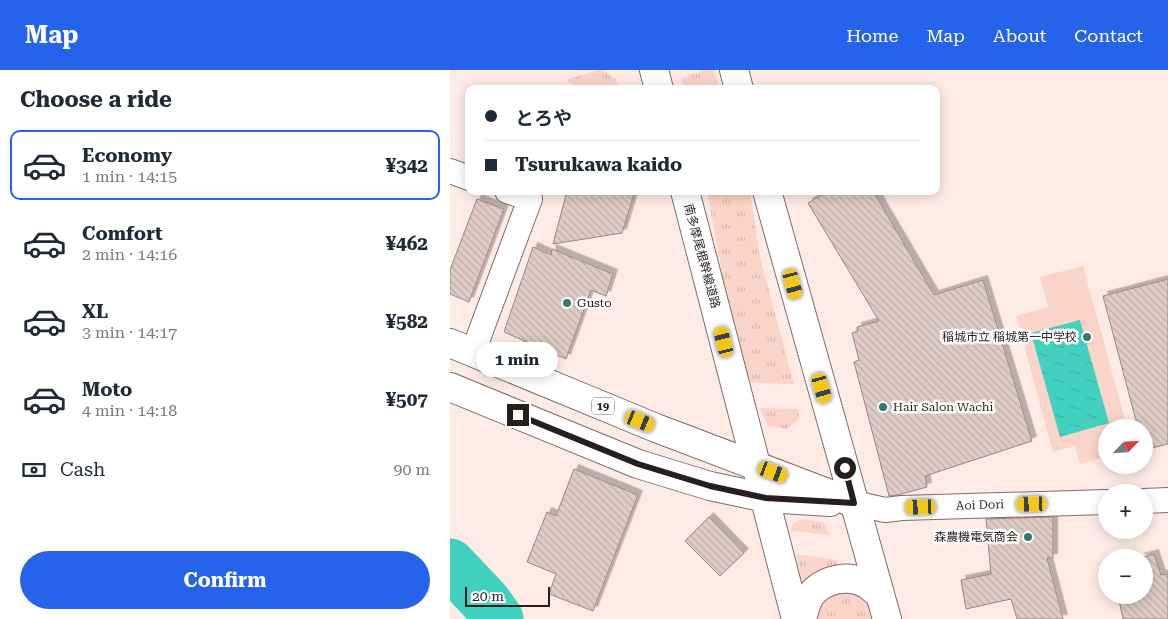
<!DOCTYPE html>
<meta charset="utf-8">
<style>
body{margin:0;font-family:"Roboto Serif","Noto Sans JP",serif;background:#f2f2f3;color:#1f2937;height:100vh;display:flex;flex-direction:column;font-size:19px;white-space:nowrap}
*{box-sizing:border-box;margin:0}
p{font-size:16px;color:#747a83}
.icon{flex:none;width:28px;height:28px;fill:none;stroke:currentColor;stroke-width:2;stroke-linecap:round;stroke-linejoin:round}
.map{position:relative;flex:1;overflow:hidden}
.drawer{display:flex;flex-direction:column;background:#fff;width:450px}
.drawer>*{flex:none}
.hud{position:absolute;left:15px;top:15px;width:475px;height:110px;border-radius:10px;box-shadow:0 2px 12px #0003;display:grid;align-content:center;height:110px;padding:0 20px;background:#fff}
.needle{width:32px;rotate:65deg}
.controls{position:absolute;left:648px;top:349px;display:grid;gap:10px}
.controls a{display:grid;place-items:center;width:55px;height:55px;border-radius:50%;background:#fff;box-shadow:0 2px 12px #0003;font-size:25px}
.scale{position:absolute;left:15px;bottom:12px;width:85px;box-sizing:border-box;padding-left:5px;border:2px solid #261f1d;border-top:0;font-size:14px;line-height:18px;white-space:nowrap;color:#261f1d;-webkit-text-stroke:4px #fff;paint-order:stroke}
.end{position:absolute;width:22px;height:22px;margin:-11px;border:6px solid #261f1d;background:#fff;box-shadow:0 0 0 2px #fff}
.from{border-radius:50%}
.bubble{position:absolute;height:35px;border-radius:18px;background:#fff;box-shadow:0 2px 12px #0003;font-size:16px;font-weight:700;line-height:35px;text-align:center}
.car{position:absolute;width:15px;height:30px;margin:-15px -8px;border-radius:6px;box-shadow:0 0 4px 1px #0007;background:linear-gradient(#f5c518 24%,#345 0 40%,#f5c518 0 76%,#345 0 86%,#f5c518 0)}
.hud b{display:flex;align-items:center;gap:18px;height:48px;font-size:19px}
.hud b+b{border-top:1px solid #e0e1e3}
.hud i{width:12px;height:12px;background:#1f2937}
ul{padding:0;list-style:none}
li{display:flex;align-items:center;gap:15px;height:70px;margin:0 10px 8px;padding:0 10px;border:2px solid transparent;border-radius:10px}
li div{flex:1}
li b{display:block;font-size:19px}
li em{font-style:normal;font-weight:700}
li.selected{border-color:#2563eb}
li>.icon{width:45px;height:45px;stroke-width:1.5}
h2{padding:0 20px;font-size:22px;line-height:60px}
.pay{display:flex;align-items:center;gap:12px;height:55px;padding:0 20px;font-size:19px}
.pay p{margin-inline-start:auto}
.button{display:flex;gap:10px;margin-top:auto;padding:10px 20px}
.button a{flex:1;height:58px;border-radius:30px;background:#2563eb;color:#fff;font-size:20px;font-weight:700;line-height:58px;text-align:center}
header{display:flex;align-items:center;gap:30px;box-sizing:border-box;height:70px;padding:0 25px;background:#2563eb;color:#fff}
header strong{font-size:24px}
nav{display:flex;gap:28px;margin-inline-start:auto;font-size:18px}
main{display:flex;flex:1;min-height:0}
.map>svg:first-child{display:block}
</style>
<header>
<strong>Map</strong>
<nav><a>Home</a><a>Map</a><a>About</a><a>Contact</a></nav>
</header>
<main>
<section class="drawer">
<h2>Choose a ride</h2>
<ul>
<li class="selected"><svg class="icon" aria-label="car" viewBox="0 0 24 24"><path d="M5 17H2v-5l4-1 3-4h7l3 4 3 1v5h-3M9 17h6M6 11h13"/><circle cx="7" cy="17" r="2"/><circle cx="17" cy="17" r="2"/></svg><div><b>Economy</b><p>1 min · 14:15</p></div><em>¥342</em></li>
<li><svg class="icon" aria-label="car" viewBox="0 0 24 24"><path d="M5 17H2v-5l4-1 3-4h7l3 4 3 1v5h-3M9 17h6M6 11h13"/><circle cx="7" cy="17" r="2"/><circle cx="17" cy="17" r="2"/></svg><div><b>Comfort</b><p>2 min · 14:16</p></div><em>¥462</em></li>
<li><svg class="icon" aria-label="car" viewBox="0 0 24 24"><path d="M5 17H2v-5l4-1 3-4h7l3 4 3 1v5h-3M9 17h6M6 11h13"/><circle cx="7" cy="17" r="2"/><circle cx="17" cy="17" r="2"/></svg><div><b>XL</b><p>3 min · 14:17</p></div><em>¥582</em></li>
<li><svg class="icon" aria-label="car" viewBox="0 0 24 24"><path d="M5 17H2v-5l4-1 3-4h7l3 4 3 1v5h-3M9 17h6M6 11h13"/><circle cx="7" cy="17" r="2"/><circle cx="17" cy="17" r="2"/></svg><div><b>Moto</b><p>4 min · 14:18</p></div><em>¥507</em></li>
</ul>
<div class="pay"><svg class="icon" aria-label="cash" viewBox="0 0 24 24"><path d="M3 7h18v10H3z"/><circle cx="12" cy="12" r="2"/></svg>Cash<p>90 m</p></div>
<div class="button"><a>Confirm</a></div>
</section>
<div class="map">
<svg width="718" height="549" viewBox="0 0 718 549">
<defs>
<pattern id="grass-tufts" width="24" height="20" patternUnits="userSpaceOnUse" patternTransform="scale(1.25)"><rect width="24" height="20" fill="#fbd4c9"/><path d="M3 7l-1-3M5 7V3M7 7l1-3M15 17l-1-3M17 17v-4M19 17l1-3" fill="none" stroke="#d7b6ac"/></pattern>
<pattern id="water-ripples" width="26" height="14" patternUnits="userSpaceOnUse" patternTransform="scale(1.25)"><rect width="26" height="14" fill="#41d1be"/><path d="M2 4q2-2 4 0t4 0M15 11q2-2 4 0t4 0" fill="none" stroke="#39b3a3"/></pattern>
<pattern id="building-back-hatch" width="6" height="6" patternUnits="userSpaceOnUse" patternTransform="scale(1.25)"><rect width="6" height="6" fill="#decbc5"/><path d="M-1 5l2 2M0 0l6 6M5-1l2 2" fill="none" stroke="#beaea9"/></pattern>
<filter id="shadow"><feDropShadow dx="4.5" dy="-4.5" stdDeviation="0" flood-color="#0004"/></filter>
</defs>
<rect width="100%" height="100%" fill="#ffebe5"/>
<g fill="url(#grass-tufts)">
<path d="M 148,0 L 153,0 L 166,9 L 169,19 L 131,19 L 116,10 Z"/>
<path d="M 256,0 L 264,0 L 270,19 L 234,19 L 231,8 Z"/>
<path d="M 257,121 L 300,121 L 310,187 L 344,314 L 300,313 L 274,214 Z"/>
<path d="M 309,338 L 348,339 L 349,349 L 336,359 L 318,356 Z"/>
<path d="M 352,449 L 373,452 L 380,465 L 340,461 C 341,454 346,451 352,449 Z"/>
<path d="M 346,484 L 387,490 L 389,498 L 353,514 Z"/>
<path d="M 404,521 C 419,530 419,532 423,549 L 364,549 C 372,527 380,522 404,521 Z"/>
</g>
<path fill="#fbd4c9" d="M 633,196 L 677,357 L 656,358 L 656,373 L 654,374 L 656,387 L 630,394 L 625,376 L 603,382 L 566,246 L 598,237 L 590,207 Z"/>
<path fill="url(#water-ripples)" d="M 630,250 L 659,353 L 610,367 L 581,263 Z"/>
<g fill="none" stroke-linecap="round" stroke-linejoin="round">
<path stroke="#41d1be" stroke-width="51" d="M 0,494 L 35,531 L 48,549"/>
</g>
<g fill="url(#building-back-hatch)" stroke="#998782" filter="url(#shadow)">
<path d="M 117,121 L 185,121 L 172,163 L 103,174 Z"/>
<path d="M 378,121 L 423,121 L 484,225 L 533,210 L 582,371 L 475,406 L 477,417 L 448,425 L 439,426 L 404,292 L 409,290 L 402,263 L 408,261 L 407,257 L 429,251 L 358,133 Z"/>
<path d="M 27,129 L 54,139 L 19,232 L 0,224 L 0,200 Z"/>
<path d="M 83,177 L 101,185 L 102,179 L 163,204 L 156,226 L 141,220 L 116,289 L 54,262 Z"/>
<path d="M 718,209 L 718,374 L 694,380 L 694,358 L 688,358 L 653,226 Z"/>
<path d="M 124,399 L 188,425 L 143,541 L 99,524 L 106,504 L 77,492 L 97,442 L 106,446 Z"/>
<path d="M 259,447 L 294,483 L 270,506 L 235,471 Z"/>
<path d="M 603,447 L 603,488 L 597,488 L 613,549 L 567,549 L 561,529 L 516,539 L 511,510 L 541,504 L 536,449 Z"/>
<path d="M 704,484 L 711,505 L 718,504 L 718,549 L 673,549 L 668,525 L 694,525 L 694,488 L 690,488 Z"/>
</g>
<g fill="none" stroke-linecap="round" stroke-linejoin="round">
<g stroke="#7e6d68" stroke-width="26">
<g id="street">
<path d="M 0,101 L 19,108"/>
<path d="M 23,282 L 80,129 L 57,121"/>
<path d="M 694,431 L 718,430"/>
<path d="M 404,433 L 435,440 L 452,438 L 656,432"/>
</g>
</g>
<g stroke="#7e6d68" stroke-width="30">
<g id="primary">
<path d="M 204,0 L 209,19"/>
<path d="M 284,0 L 289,19"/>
<path d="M 235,121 L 346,549"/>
<path d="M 317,121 L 437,549"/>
<path d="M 0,273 L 206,358 L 404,433"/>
<path d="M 0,317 L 188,394 L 260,416 L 316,428 L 380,432"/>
<path d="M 352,549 C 354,541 356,533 360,526 C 373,509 399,503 418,515 C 422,518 426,522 430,525"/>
</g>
</g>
<use href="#street" stroke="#fff" stroke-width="24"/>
<use href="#primary" stroke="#fff" stroke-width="28"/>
</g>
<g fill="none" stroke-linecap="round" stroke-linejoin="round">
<path stroke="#261f1d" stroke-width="6" d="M 68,345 L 188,394 L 260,416 L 316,428 L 404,433 L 395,398"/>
</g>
<g fill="#357a70" stroke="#fff" stroke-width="2">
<circle cx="117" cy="233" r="5"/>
<circle cx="637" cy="267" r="5"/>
<circle cx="433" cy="337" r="5"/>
<circle cx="578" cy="467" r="5"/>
</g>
<g text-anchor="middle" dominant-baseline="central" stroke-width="5" stroke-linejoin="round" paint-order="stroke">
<rect fill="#fff" stroke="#676261" stroke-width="1" x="142" y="327.5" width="22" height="17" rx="4"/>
<g font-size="11" font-weight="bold" fill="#261f1d">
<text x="153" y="336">19</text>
</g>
<g font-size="12" fill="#261f1d" stroke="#fff">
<text transform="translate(252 186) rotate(75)">南多摩尾根幹線道路</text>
<text transform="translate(530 435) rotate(-2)">Aoi Dori</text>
</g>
<g font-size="12" fill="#261f1d" stroke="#fff" text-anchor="start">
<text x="127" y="233">Gusto</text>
<text x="627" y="267" text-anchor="end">稲城市立 稲城第一中学校</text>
<text x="443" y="337">Hair Salon Wachi</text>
<text x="568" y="467" text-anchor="end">森農機電気商会</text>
</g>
</g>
</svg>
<div class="controls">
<a><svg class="needle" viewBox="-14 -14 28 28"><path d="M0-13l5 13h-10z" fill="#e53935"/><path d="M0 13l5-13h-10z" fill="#747a83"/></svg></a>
<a>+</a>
<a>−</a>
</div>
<div class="scale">20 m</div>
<i class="end from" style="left:395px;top:398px"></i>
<i class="end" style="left:68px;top:345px"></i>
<div class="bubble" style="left:26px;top:272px;width:82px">1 min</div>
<i class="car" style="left:343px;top:214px;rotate:165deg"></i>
<i class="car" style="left:274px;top:272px;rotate:346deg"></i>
<i class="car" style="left:372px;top:318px;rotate:164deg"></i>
<i class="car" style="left:190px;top:351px;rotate:112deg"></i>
<i class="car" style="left:323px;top:402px;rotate:111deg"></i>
<i class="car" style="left:582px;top:434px;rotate:268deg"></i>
<i class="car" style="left:471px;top:437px;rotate:268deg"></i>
<div class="hud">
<b><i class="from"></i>とろや</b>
<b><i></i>Tsurukawa kaido</b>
</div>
</div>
</main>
